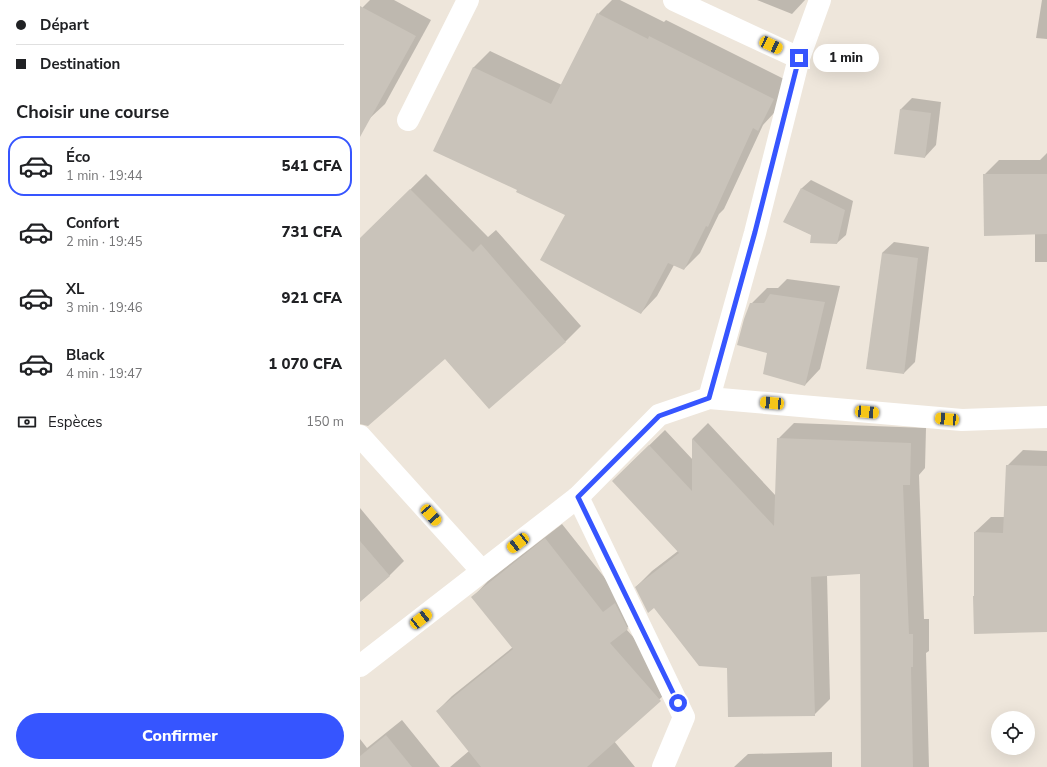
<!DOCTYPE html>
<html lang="fr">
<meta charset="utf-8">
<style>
body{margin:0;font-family:"Nunito Sans",sans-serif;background:#f2f2f2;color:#202124;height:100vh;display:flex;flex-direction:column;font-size:15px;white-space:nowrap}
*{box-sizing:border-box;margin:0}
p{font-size:13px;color:#757577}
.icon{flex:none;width:22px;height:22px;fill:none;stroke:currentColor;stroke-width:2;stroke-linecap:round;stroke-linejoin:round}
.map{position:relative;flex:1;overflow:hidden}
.panel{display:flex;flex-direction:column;background:#fff;width:360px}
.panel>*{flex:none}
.banner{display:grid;align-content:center;height:88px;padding:0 16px;background:#fff}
.tools{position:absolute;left:631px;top:711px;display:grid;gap:8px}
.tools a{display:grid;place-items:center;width:44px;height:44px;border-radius:50%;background:#fff;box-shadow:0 4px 16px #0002;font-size:20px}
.end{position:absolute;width:18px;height:18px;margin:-9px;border:5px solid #3655ff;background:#fff;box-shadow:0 0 0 2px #fff}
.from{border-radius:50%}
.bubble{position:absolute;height:28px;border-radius:14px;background:#fff;box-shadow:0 4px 16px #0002;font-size:13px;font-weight:800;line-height:28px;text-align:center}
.car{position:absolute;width:12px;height:24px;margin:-12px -6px;border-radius:5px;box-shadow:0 0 3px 1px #0007;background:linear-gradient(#f5c518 24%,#345 0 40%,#f5c518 0 76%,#345 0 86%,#f5c518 0)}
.banner b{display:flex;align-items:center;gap:14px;height:38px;font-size:15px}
.banner b+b{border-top:1px solid #e0e0e0}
.banner i{width:10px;height:10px;background:#202124}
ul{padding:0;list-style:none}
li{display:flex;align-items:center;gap:12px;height:60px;margin:0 8px 6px;padding:0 8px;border:2px solid transparent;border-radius:16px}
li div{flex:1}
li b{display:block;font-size:15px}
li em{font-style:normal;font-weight:800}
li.active{border-color:#3655ff}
li>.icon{width:36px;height:36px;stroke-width:1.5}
h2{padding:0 16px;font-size:18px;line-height:48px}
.pay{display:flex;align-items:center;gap:10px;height:44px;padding:0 16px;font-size:15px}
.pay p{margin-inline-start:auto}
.button{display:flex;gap:8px;margin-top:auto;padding:8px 16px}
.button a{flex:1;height:46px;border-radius:24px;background:#3655ff;color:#fff;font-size:16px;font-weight:800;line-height:46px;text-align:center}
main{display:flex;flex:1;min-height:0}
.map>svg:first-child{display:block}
</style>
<main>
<section class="panel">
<div class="banner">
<b><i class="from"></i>Départ</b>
<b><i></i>Destination</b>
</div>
<h2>Choisir une course</h2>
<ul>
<li class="active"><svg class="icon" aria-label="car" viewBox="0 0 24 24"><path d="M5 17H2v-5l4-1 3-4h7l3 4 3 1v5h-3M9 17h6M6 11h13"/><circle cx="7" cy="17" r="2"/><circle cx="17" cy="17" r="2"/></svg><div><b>Éco</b><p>1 min · 19:44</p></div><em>541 CFA</em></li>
<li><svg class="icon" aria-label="car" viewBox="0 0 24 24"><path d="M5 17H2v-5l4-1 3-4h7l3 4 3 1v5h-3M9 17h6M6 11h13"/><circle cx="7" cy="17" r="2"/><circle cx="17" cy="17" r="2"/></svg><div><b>Confort</b><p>2 min · 19:45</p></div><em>731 CFA</em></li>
<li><svg class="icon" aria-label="car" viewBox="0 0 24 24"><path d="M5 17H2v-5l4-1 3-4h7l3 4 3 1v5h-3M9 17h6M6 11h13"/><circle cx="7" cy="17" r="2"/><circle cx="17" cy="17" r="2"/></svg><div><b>XL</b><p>3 min · 19:46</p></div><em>921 CFA</em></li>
<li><svg class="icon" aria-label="car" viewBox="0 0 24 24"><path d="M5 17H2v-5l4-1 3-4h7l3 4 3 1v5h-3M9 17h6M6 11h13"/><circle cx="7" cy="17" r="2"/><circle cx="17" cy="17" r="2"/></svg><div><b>Black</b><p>4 min · 19:47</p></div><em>1 070 CFA</em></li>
</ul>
<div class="pay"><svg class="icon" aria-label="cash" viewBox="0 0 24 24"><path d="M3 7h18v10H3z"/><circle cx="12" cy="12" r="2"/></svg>Espèces<p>150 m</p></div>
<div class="button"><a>Confirmer</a></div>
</section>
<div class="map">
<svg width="687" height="767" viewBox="0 0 687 767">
<rect width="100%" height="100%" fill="#eee6db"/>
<g fill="#0003">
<path d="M 10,0 L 34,0 L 71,20 L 25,104 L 9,119 L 0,115 L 0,13 L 3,7 Z"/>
<path d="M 252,0 L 260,0 L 304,22 L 306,20 L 430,82 L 414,113 L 403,125 L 364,209 L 359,214 L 340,253 L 324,269 L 314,265 L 297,296 L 281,313 L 206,214 L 158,189 L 113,68 L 130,51 L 202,85 L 238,14 Z"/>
<path d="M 397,0 L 445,0 L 432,14 Z"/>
<path d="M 682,0 L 687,0 L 687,39 L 676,38 Z"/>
<path d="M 552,98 L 581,102 L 576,145 L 565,157 L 535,153 L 541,109 Z"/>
<path d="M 687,153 L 687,262 L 675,262 L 675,234 L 624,175 L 639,160 L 680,160 Z"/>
<path d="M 66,174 L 128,237 L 136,230 L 221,326 L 206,341 L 129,408 L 85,358 L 0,413 L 0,239 Z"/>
<path d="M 451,180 L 493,201 L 486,235 L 477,243 L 452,235 L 425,222 L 442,188 Z"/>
<path d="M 534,242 L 569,247 L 555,362 L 544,373 L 522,253 Z"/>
<path d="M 427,279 L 480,286 L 460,369 L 445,385 L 408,352 L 391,304 L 407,288 L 418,288 Z"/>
<path d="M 348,423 L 416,496 L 418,439 L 434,423 L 566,428 L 565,468 L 559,475 L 564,619 L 569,619 L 569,651 L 566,653 L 569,767 L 502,767 L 501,573 L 467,575 L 470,699 L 454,715 L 368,667 L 294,606 L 276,587 L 292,571 L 318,551 L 269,465 L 305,430 L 333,460 L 333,438 Z"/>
<path d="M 663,450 L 687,451 L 687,631 L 615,532 L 631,517 L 645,517 L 647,466 Z"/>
<path d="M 0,508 L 44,561 L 29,576 L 0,601 Z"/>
<path d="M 202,524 L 260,597 L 283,612 L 266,629 L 316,684 L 254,741 L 275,767 L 90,767 L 109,751 L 77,711 L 92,696 L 153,647 L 113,597 L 128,581 Z"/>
<path d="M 42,720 L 80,767 L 0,767 L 0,739 L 7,748 Z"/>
<path d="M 472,752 L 472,767 L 374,767 L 388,754 Z"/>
</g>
<g fill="#c9c3ba">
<path d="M 0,6 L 56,36 L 0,137 Z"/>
<path d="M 237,13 L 288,39 L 289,36 L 414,99 L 398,131 L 393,128 L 348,227 L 346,226 L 324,270 L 308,263 L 281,314 L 180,260 L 205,215 L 156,192 L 157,190 L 73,151 L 113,67 L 191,104 Z"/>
<path d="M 540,109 L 571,113 L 565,158 L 534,154 Z"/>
<path d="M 623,174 L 687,174 L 687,234 L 624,236 Z"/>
<path d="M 441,188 L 485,210 L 477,244 L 450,243 L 451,235 L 423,222 Z"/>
<path d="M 50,189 L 113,252 L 121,244 L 206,342 L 129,409 L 85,359 L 8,426 L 0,424 L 0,238 Z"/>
<path d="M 522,253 L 558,258 L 544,374 L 506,369 Z"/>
<path d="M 410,294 L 465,302 L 445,386 L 403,374 L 407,353 L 377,345 L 384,319 L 390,303 L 404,303 Z"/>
<path d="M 332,438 L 414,526 L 417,438 L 551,443 L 550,485 L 543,485 L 549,634 L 553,634 L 553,667 L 551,667 L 553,767 L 501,767 L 500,574 L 451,577 L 455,716 L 368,717 L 367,668 L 339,666 L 294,608 L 288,613 L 275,587 L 319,553 L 252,481 L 289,445 L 332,491 Z"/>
<path d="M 646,465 L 687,466 L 687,632 L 614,634 L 613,596 L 614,596 L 614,532 L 643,533 Z"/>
<path d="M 185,538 L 243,612 L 255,603 L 268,629 L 250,643 L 301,701 L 227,767 L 121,767 L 76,711 L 153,649 L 111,597 Z"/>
<path d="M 0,541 L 30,576 L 0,602 Z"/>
<path d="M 26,735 L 52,767 L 0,767 L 0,756 Z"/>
</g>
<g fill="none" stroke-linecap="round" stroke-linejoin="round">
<g stroke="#fff" stroke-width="22">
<path d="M 314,0 L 439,58"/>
<path d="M 48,120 L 108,0"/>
<path d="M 349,398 L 395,233 L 439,58 L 460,0"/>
<path d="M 0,436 L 122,571"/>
<path d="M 218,497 L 324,717 L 303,767"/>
<path d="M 0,666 L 218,497 L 299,415 L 349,398 L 602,420 L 687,417"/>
</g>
</g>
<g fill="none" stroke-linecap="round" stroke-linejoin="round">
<path stroke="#3655ff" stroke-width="5" d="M 318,703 L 218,497 L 299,416 L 349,398 L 395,232 L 439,58"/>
</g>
</svg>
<div class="tools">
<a><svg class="icon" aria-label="locate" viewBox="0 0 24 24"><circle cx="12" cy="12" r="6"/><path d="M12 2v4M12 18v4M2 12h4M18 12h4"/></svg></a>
</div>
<i class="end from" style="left:318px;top:703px"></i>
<i class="end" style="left:439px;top:58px"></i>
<div class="bubble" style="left:453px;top:44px;width:66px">1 min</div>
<i class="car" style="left:411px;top:45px;rotate:115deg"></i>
<i class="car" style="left:412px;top:403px;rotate:275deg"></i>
<i class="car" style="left:507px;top:412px;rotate:95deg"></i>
<i class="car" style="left:587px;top:419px;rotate:275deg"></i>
<i class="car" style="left:71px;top:515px;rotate:138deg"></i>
<i class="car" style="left:158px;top:543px;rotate:232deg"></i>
<i class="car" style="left:61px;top:619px;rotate:52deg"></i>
</div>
</main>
